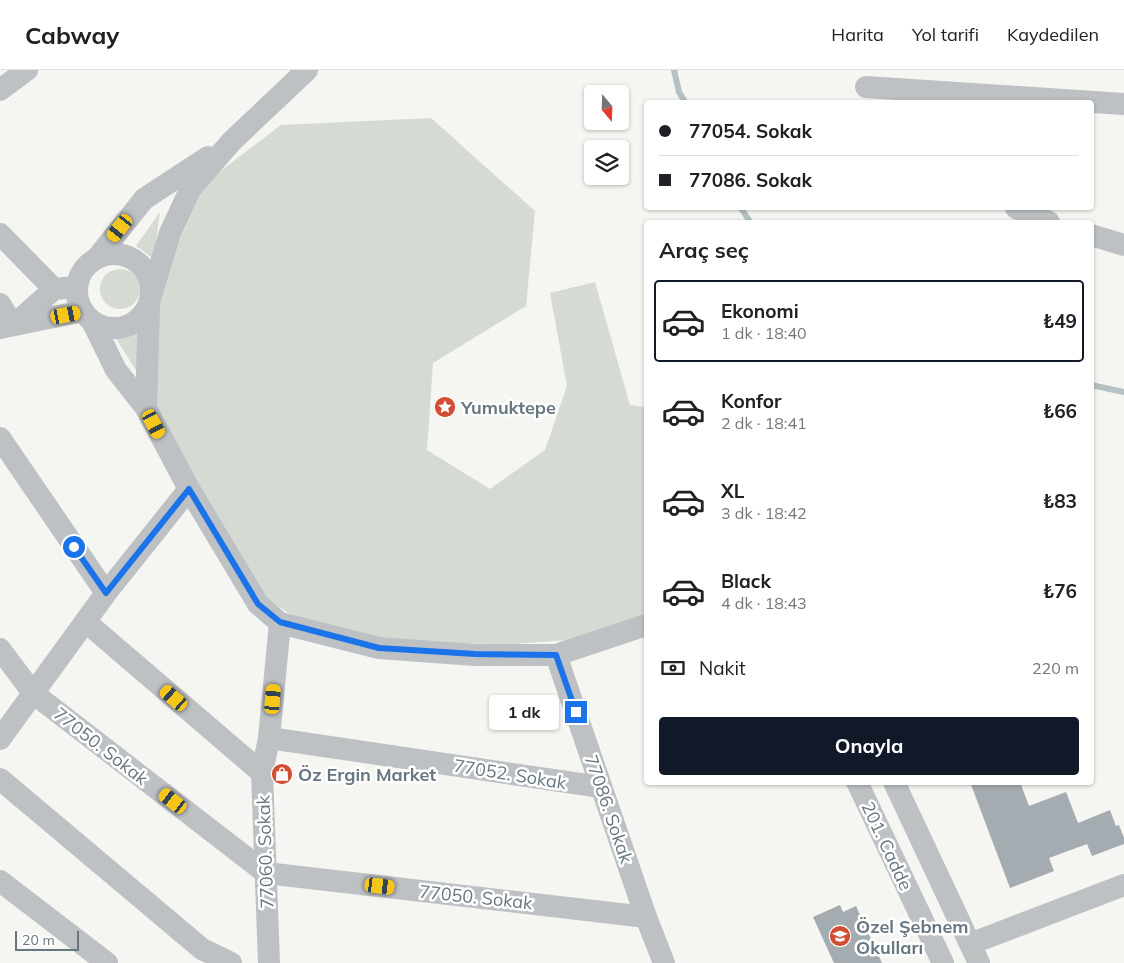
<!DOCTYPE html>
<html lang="tr">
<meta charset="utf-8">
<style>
body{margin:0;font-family:Mulish,sans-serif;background:#f2f2f2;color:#202124;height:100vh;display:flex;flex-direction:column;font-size:19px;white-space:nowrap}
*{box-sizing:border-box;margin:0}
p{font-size:16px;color:#757577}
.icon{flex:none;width:28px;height:28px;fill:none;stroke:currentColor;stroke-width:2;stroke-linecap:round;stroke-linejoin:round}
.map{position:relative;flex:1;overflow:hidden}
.drawer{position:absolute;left:644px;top:150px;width:450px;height:565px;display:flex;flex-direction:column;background:#fff;border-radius:5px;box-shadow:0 1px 4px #0004}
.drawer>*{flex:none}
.top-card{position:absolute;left:644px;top:30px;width:450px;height:110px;border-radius:5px;box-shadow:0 1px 4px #0004;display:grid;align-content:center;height:110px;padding:0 15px;background:#fff}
.needle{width:32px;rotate:161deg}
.tools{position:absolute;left:584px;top:15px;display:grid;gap:10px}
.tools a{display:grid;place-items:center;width:45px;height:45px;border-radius:5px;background:#fff;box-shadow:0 1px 4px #0004;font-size:25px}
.scale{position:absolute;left:15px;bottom:12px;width:64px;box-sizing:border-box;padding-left:5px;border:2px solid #677781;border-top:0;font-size:14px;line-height:18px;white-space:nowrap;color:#677781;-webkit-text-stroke:4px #fff;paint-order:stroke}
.end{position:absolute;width:22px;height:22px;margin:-11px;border:6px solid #1a73e8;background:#fff;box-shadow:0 0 0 2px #fff}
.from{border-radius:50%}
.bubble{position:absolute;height:35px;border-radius:5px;background:#fff;box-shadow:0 1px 4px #0004;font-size:16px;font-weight:700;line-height:35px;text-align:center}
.car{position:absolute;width:15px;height:30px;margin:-15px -8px;border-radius:6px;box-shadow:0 0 4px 1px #0007;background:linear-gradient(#f5c518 24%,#345 0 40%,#f5c518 0 76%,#345 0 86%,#f5c518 0)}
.top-card b{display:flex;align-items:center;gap:18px;height:48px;font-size:19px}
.top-card b+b{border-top:1px solid #e0e0e0}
.top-card i{width:12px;height:12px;background:#202124}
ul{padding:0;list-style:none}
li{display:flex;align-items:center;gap:15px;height:82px;margin:0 10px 8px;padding:0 5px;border:2px solid transparent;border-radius:5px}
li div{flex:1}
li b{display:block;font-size:19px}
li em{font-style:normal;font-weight:700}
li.current{border-color:#111827}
li>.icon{width:45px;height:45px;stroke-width:1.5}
h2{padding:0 15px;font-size:22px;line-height:60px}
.pay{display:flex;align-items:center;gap:12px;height:55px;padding:0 15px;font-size:19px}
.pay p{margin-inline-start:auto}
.primary-button{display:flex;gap:10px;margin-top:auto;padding:10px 15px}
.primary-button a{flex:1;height:58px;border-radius:5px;background:#111827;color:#fff;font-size:20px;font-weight:700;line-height:58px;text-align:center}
header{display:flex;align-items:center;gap:30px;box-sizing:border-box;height:70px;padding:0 25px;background:#fff;border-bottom:1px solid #e0e0e0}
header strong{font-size:24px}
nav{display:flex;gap:28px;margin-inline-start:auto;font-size:18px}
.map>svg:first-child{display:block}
</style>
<header>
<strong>Cabway</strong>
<nav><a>Harita</a><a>Yol tarifi</a><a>Kaydedilen</a></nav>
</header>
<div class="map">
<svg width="1124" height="893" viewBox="0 0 1124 893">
<rect width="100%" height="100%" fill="#f5f5f2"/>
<g fill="#d5dad2">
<path d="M 431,48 L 535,141 L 526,236 L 433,293 L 427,380 L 490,419 L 545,380 L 567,316 L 550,223 L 595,212 L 630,335 L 646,337 L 646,544 L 569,570 L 513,574 L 415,573 L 377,570 L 290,544 L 271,532 L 260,519 L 163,355 L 154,323 L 159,214 L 206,112 L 281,55 Z"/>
<path d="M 160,142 L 154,189 L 136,176 Z"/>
<circle cx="120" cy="219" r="20"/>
<path d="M 140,259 L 137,302 L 115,267 Z"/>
</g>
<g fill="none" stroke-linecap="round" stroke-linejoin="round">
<g stroke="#b5c1c4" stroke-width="6">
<path d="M 674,0 L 679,22 L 685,32"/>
<path d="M 741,138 L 750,152"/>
<path d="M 1091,315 L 1124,322"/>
</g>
</g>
<g fill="#a5acb1">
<path d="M 970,712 L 1020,712 L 1029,736 L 1066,722 L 1078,753 L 1110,740 L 1116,756 L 1119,755 L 1124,768 L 1124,774 L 1092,786 L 1087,774 L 1049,788 L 1054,801 L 1010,818 Z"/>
<path d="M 840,835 L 843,842 L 856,836 L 882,893 L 834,893 L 813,847 Z"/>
</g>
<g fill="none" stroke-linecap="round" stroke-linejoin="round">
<g stroke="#bdc1c4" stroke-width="22">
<path d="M 866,17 L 1124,34"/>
<path d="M 0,20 L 27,0"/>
<path d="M 1016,138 L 1049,152"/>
<path d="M 0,164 L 54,219"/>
<path d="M 1091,165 L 1124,175"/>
<circle cx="114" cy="221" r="37"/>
<path d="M 97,188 L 144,129 L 208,87"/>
<path d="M 152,222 L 170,163 L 191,118 L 232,71 L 307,0"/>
<path d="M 0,234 L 13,255"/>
<path d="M 92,251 L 116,300 L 146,338 L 189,419 L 258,534 L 280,553 L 379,578 L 475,585 L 556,585 L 646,555"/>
<path d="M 14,255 L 54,219 L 77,217"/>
<path d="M 0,258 L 83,241"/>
<path d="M 146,338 L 149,236"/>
<path d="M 0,368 L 106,523"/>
<path d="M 86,552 L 262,703"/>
<path d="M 0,579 L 33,623 L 266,803 L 646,847"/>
<path d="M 556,585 L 646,847 L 664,893"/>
<path d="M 269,668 L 601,717"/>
<path d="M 0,669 L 106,523 L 189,419"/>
<path d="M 0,709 L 202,879 L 231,893"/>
<path d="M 857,712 L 943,893"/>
<path d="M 894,712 L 979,893"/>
<path d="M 0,811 L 107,893"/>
<path d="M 970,874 L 1124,815"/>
<path d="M 269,893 L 262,703 L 269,668 L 280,553"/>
</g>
</g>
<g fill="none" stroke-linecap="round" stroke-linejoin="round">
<path stroke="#1a73e8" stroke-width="6" d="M 74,477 L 106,523 L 189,419 L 258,534 L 280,552 L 379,578 L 475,584 L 556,585 L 576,642"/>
</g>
<defs>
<g id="sight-disc" transform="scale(1.125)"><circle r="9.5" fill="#d34c34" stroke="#fff"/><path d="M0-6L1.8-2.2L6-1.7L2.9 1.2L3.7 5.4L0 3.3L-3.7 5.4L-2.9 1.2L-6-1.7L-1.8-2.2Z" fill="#fff"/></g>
<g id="shop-disc" transform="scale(1.125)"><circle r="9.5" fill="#d34c34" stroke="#fff"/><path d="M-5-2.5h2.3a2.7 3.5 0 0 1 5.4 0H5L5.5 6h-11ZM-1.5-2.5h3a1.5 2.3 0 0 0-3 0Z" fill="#fff"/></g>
<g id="school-disc" transform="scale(1.125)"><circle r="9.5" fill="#d34c34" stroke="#fff"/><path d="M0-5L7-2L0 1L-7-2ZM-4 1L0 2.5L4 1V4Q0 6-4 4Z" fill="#fff"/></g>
</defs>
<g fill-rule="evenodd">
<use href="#sight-disc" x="445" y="337"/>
<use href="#shop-disc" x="282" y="704"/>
<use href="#school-disc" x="840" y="866"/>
</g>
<g text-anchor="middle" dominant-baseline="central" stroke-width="5" stroke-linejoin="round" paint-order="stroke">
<g font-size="18" font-weight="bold" fill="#677781" stroke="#fff" text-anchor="start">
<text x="461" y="337">Yumuktepe</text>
<text x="298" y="704">Öz Ergin Market</text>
<text x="856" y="856">Özel Şebnem<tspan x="856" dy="21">Okulları</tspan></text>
</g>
<g font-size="18" fill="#677781" stroke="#fff">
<text transform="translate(101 676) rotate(38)">77050. Sokak</text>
<text transform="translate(510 704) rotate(9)">77052. Sokak</text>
<text transform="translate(609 739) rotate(71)">77086. Sokak</text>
<text transform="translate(887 776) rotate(65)">201. Cadde</text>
<text transform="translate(265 782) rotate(-92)">77060. Sokak</text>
<text transform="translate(476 827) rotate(6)">77050. Sokak</text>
</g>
</g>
</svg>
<div class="tools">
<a><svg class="needle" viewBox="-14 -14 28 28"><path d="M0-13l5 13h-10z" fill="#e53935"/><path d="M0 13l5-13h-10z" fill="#757577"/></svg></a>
<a><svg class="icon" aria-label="layers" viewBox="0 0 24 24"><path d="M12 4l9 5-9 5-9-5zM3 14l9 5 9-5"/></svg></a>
</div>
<div class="scale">20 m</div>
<i class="end from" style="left:74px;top:477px"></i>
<i class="end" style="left:576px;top:642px"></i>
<div class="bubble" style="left:489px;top:625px;width:70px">1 dk</div>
<i class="car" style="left:120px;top:158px;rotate:219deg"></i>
<i class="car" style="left:66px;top:245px;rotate:79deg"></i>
<i class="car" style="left:154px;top:354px;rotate:152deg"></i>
<i class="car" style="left:174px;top:628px;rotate:311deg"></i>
<i class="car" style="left:273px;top:629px;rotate:5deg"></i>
<i class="car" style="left:173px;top:731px;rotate:308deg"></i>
<i class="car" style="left:380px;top:816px;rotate:97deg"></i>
<div class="top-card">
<b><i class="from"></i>77054. Sokak</b>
<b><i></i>77086. Sokak</b>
</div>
<section class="drawer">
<h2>Araç seç</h2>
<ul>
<li class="current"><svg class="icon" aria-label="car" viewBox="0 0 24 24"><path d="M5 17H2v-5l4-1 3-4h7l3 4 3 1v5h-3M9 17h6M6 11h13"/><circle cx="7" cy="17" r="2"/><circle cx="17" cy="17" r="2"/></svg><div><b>Ekonomi</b><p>1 dk · 18:40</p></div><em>₺49</em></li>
<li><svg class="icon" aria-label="car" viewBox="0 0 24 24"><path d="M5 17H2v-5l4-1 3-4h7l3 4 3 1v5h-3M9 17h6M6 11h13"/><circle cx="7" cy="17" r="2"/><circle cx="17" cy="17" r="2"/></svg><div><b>Konfor</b><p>2 dk · 18:41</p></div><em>₺66</em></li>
<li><svg class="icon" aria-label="car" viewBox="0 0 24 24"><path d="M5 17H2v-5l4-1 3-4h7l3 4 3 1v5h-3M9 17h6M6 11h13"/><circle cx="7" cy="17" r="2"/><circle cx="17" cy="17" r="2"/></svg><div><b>XL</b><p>3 dk · 18:42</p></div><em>₺83</em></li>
<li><svg class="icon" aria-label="car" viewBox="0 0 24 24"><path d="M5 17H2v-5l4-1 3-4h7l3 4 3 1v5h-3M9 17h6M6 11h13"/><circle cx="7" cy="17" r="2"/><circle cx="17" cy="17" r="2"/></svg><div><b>Black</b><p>4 dk · 18:43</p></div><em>₺76</em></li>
</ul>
<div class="pay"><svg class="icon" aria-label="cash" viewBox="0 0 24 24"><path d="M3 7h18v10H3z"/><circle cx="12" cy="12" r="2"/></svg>Nakit<p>220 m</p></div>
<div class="primary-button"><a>Onayla</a></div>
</section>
</div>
